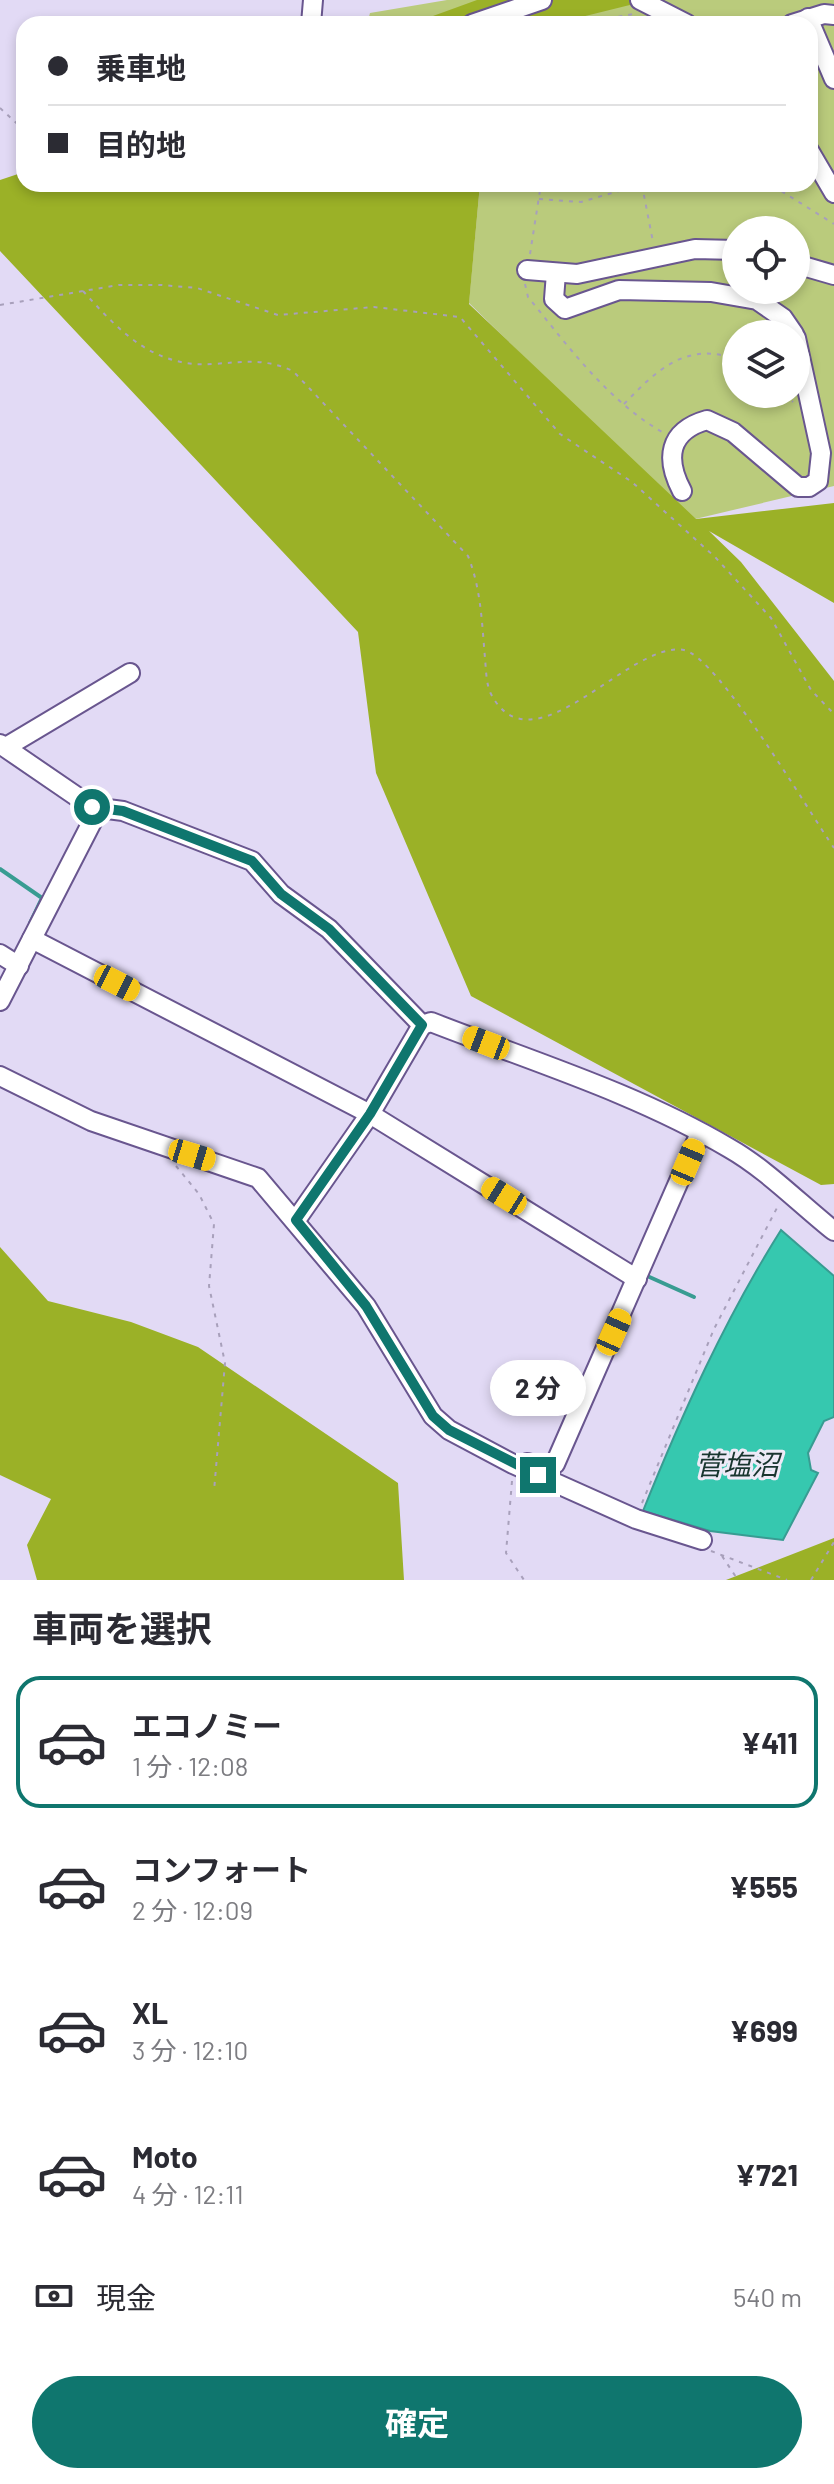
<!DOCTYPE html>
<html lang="ja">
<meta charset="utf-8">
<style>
body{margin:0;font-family:Barlow,"Noto Sans JP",sans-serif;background:#f2f2f3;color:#2b2b33;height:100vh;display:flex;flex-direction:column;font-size:30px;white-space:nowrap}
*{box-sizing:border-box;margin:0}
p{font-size:26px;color:#7c7c81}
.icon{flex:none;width:44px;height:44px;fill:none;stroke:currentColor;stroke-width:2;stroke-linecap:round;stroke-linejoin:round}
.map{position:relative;height:1580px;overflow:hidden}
.sheet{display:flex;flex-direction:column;background:#fff;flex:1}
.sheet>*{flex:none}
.guide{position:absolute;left:16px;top:16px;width:802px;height:176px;border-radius:24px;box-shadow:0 4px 12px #0003;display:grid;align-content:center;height:176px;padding:0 32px;background:#fff}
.tools{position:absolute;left:722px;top:216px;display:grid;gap:16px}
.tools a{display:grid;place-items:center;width:88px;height:88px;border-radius:50%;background:#fff;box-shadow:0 4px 12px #0003;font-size:40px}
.end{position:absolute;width:36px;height:36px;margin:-18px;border:10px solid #0f766e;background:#fff;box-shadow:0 0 0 4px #fff}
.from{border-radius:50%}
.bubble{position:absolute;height:56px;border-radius:28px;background:#fff;box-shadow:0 4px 12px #0003;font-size:26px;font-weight:700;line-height:56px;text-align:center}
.car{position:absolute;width:24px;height:48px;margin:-24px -12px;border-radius:10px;box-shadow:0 0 6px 2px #0007;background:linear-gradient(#f5c518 24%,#345 0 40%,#f5c518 0 76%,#345 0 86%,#f5c518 0)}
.guide b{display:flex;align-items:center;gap:28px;height:76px;font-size:30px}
.guide b+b{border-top:2px solid #e1e1e2}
.guide i{width:20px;height:20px;background:#2b2b33}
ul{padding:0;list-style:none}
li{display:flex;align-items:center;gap:24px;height:132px;margin:0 16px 12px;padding:0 16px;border:4px solid transparent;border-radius:24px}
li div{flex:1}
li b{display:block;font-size:30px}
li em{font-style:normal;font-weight:700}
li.active{border-color:#0f766e}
li>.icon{width:72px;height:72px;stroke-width:1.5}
h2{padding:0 32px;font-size:36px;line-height:96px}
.pay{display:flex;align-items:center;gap:20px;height:88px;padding:0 32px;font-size:30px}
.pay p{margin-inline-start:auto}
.action{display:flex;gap:16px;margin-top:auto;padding:16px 32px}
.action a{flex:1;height:92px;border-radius:48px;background:#0f766e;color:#fff;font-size:32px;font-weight:700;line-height:92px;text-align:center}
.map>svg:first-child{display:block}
</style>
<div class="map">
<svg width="834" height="1580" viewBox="0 0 834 1580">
<rect width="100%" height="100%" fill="#e2daf5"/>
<path fill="#bacb7c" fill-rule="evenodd" d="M 447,0 L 834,0 L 834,486 L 691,520 L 469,303 L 480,184 L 810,184 L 810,24 L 367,24 L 370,13 ZM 736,230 L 796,230 L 796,290 L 736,290 ZM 736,334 L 796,334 L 796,394 L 736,394 Z"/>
<g fill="#9bb127">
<path d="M 477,0 L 650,0 L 553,24 L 411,24 Z"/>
<path d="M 24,172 L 24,184 L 480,184 L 469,304 L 696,519 L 834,503 L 834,603 L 709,531 L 741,562 L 834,681 L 834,1184 L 821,1185 L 471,996 L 376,773 L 358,632 L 0,251 L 0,180 Z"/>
<path d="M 0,1247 L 48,1301 L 131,1322 L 198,1347 L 398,1483 L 404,1580 L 37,1580 L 27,1545 L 51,1499 L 0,1475 Z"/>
<path d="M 834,1538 L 834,1580 L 726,1580 Z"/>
</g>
<path fill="#36c8af" stroke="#389c92" stroke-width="2" d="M 781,1230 L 834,1276 L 834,1417 L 824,1421 L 808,1453 L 811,1470 L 818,1473 L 783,1540 L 710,1531 L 643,1511 C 682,1414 725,1319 781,1230 Z"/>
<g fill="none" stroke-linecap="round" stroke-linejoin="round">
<g stroke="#389c92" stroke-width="4">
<path d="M 0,869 L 42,898 L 30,923"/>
<path d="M 645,1275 L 694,1297"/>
</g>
<g stroke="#69568f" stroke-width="22">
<g id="minor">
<path d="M 640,0 L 687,24"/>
<path d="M 808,18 L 834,79"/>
<path d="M 311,24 L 313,0"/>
<path d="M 472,24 L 542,0"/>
<path d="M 792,24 L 824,14 L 834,15"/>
<path d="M 810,152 L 834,193"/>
<path d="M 796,264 L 834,275"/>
<path d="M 527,270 L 577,274 L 695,249 L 736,250"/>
<path d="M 556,273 L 554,299 L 565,309 L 619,290 L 711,292 L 757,300 L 783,318 L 794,334"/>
<path d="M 682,491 C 665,459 668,431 707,420 L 733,432 L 798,487 L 809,487 L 818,481 L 821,453 L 796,338"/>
<path d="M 0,744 L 92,807 L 123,811 L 252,861 L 281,894 L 329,929 L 422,1025"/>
<path d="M 6,747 L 130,673"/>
<path d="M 32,939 L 370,1114 L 637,1279"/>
<path d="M 0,954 L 19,966"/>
<path d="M 0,1001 L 92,822 L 92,807"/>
<path d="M 422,1025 L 431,1022 C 531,1061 636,1093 729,1148 C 766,1169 800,1204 834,1231"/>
<path d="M 0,1076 L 91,1121 L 258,1178 L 366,1306 L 433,1416 L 449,1430 L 513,1464 L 636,1519 L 702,1540"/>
<path d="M 296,1220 L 370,1114 L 422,1025"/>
<path d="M 527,1463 L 548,1468 L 555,1464 L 700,1133"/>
</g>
</g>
<g stroke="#a8a0bb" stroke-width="2" stroke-dasharray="4 6" stroke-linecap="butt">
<path d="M 579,24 L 633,14"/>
<path d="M 0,108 L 24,130"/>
<path d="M 763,184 L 778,189 L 834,224"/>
<path d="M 642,185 L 653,242"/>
<path d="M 539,199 L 581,202 L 643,184"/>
<path d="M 530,254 L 541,184"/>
<path d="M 525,284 L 528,297 C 568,346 607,400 662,432"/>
<path d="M 83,291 C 120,332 154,368 213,364 C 243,362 265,358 293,371 L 468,556 C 481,588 482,624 485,658 C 486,669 486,684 491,694 C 533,774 629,640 684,650 C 718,657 809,812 834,848"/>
<path d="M 0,305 L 119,285 L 162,285 L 197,288 L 278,315 L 374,307 L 460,317 L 560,434 L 632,482 L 715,557 L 771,618 L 811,690 L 834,714"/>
<path d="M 785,394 L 793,402"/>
<path d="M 624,404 C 656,371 685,341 736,359"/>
<path d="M 176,1166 L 199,1194 L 214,1224 L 209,1286 L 225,1363 L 214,1491"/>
<path d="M 512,1481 L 506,1553 L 524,1580"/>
<path d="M 642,1503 L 714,1329 L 779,1204"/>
<path d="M 711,1551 L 787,1580"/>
<path d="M 722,1556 L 738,1580"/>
<path d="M 811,1580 L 834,1542"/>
</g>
<use href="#minor" stroke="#fff" stroke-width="18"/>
</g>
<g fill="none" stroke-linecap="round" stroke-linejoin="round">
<path stroke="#0f766e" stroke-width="10" d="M 92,807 L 123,811 L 252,861 L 281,894 L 329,929 L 422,1025 L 370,1114 L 296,1220 L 366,1306 L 433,1416 L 449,1430 L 538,1475"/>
</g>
<g text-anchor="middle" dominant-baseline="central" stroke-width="6" stroke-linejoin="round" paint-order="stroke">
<g font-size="28" font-style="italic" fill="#18352f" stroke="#eeeaf7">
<text x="737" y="1464">菅塩沼</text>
</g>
</g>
</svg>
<div class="tools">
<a><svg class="icon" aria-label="locate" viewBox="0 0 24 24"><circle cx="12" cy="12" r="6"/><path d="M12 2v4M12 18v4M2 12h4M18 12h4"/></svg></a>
<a><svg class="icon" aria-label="layers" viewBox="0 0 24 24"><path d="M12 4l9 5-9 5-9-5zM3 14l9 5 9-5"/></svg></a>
</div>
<i class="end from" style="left:92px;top:807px"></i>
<i class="end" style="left:538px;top:1475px"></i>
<div class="bubble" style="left:490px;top:1360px;width:96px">2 分</div>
<i class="car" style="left:117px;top:983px;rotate:117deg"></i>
<i class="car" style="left:486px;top:1043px;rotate:291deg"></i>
<i class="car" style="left:192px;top:1155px;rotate:107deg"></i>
<i class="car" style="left:688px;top:1162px;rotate:23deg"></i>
<i class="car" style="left:504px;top:1196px;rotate:302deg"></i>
<i class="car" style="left:614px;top:1332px;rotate:24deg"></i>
<div class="guide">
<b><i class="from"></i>乗車地</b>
<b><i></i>目的地</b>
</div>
</div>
<section class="sheet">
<h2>車両を選択</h2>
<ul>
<li class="active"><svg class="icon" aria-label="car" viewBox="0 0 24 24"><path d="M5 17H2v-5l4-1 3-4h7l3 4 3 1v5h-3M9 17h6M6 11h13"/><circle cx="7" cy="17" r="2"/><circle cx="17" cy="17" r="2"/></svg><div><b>エコノミー</b><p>1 分 · 12:08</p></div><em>¥411</em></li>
<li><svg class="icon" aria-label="car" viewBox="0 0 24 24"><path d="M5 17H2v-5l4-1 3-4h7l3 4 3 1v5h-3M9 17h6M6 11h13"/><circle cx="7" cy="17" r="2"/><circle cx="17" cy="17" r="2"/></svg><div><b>コンフォート</b><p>2 分 · 12:09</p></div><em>¥555</em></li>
<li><svg class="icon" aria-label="car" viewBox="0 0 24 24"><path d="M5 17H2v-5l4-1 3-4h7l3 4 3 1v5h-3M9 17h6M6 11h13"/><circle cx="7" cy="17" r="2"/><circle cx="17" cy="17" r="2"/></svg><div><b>XL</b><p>3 分 · 12:10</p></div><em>¥699</em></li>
<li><svg class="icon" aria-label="car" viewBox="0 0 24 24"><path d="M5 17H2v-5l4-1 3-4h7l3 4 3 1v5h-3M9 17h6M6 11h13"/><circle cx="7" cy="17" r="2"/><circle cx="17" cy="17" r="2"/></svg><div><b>Moto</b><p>4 分 · 12:11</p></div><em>¥721</em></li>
</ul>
<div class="pay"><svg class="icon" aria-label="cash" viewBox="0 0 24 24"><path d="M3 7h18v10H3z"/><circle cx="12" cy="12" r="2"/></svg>現金<p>540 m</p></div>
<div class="action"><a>確定</a></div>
</section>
